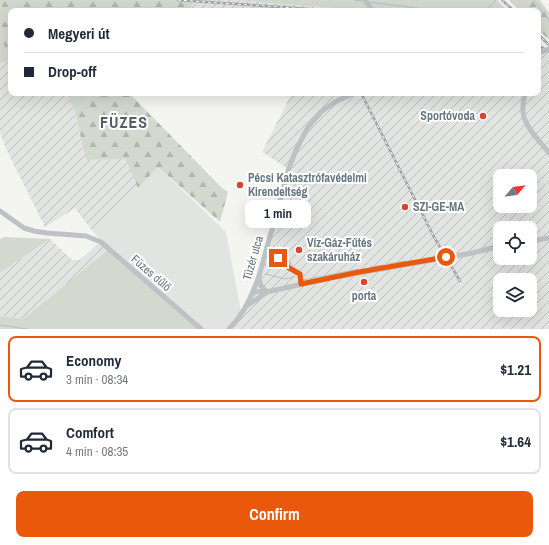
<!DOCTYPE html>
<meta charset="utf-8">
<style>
body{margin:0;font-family:"Archivo Narrow",sans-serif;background:#f6f6f7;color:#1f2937;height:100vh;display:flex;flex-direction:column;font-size:15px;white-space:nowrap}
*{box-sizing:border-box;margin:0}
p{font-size:13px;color:#747a83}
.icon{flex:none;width:22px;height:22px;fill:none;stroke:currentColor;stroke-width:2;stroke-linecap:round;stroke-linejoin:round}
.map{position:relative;height:329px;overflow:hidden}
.details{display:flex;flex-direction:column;background:#fff;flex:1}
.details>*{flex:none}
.guide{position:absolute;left:8px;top:8px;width:533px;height:88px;border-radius:8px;box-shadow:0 4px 16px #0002;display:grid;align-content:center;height:88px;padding:0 16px;background:#fff}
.needle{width:26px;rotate:62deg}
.fabs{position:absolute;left:493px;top:169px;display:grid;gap:8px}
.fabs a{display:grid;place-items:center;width:44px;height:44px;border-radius:8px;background:#fff;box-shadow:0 4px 16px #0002;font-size:20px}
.end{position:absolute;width:18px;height:18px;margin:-9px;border:5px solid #ea580c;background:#fff;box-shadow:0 0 0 2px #fff}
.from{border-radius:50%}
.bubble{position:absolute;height:28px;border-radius:8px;background:#fff;box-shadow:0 4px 16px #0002;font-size:13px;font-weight:700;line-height:28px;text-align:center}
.guide b{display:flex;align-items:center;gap:14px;height:38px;font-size:15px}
.guide b+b{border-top:1px solid #e0e1e3}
.guide i{width:10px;height:10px;background:#1f2937}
ul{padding:7px 0 0;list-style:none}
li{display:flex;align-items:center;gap:12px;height:66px;margin:0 8px 6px;padding:0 8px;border:2px solid #e0e1e3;border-radius:8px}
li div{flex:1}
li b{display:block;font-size:15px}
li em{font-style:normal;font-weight:700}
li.on{border-color:#ea580c}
li>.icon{width:36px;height:36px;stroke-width:1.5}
.cta{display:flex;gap:8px;margin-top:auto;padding:8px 16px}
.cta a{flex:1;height:46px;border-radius:8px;background:#ea580c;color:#fff;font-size:16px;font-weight:700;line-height:46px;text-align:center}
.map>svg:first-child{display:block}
</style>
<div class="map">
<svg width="549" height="329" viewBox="0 0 549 329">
<defs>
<pattern id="industrial-furrows" width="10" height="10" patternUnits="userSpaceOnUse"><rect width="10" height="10" fill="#e2e4e2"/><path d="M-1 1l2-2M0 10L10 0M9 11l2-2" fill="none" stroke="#bbbebc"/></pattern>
<pattern id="forest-firs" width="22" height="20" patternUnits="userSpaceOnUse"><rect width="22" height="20" fill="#d4d9d0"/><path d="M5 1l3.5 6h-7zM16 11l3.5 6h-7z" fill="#b0b5ae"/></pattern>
</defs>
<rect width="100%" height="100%" fill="#f4f4f1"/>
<path fill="#e2e4e2" d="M 158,167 L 226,232 L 241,311 L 232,329 L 203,329 L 106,246 L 94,233 Z"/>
<g fill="url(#industrial-furrows)" fill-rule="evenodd">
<path d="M 194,0 L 232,0 L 370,11 L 190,11 Z"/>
<path d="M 538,48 L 549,54 L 549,329 L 232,329 L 261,278 L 288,169 L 262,152 L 292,93 L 538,93 ZM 500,176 L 530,176 L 530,206 L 500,206 ZM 500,228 L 530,228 L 530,258 L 500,258 ZM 500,280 L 530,280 L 530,310 L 500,310 Z"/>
<path d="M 11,61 L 11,93 L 67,93 L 75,112 L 86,160 L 125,159 L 138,188 L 94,233 L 75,208 L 45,227 L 6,149 L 0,133 L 0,63 Z"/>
<path d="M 50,239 L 72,260 L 80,260 L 101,241 L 109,249 L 23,319 L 0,316 L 0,273 Z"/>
</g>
<g fill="#d4d9d0">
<path d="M 233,0 L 497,0 L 508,11 L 370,11 Z"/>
<path d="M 0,33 L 5,46 L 11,46 L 11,61 L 0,63 Z"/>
<path d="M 67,93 L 84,93 L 89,98 L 75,112 Z"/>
<path d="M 4,237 L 50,239 L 0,273 L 0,239 Z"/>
<path d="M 109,249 L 203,329 L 0,329 L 0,316 L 23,319 Z"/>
</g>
<g fill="url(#forest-firs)">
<path d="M 0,0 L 194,0 L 190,11 L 131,11 L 75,9 L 58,11 L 11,11 L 11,46 L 5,47 L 0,33 Z"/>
<path d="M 509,0 L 540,0 L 549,13 L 549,40 L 538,29 L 538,11 L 520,11 Z"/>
<path d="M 84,93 L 129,93 L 221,187 L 228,192 L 220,222 L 158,167 L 138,188 L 125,159 L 86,160 L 75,112 L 89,98 Z"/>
</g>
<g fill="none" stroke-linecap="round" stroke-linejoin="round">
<g stroke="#b3c0c3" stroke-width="1">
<path d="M 354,0 L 364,1"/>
<path d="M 534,0 L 549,21"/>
<path d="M 369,2 L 440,11"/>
<path d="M 486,11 L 496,0"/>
<path d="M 389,264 L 405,261"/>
<path d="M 370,267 L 384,265"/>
<path d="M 266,274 L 285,279 L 294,277"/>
<path d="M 303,280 L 359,269"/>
<path d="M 0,325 L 27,329"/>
</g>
<g stroke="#bec2c5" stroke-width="5">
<path d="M 365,0 L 373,11"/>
<path d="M 525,93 C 524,99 522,106 523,112 C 525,128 540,141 549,153"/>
<path d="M 0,211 L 24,228 L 34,231 L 47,233 L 86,236 L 101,242 L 201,329"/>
<path d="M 530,241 L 549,238"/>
<path d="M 291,268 L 278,262 L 279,253 L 287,261 L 291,268 L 300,274 L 301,284"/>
<path d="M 259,277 L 261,286 L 267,292"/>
<path d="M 254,291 L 258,292 L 271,291 L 330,278 L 472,253 L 500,246"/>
<path d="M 248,305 L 266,293"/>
<path d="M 229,329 C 244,314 252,295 259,276 L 289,168 L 296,150 L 308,127 L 322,111 L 337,101 L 354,93"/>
</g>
<g stroke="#9ea5a9" stroke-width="2.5">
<g id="rail">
<path d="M 178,0 L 338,11"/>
<path d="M 502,0 L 514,11"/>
<path d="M 538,34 L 549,45"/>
<path d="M 538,45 L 549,52"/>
<path d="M 361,93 L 434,237 L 460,281"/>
</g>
</g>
<use href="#rail" stroke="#fff" stroke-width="1" stroke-dasharray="3" stroke-linecap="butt"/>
<path stroke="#bec2c5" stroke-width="5" d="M 538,53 L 549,49"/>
</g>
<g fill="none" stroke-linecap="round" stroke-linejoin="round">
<path stroke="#ea580c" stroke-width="5" d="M 278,258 L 278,262 L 300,274 L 301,284 L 359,272 L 446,257"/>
</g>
<g fill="#d64530" stroke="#fff" stroke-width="1.5">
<circle cx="483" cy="116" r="4"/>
<circle cx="240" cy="185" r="4"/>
<circle cx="405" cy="207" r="4"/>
<circle cx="299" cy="250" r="4"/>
<circle cx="364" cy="282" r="4"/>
</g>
<g text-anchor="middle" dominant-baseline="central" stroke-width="4" stroke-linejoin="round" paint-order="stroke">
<g font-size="12" font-weight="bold" fill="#667780" stroke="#fff" text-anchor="start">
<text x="475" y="116" text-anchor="end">Sportóvoda</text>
<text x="248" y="178">Pécsi Katasztrófavédelmi<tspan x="248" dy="14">Kirendeltség</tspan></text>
<text x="413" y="207">SZI-GE-MA</text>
<text x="307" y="243">Víz-Gáz-Fűtés<tspan x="307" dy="14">szakáruház</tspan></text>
<text x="364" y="296" text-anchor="middle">porta</text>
</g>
<g font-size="12" fill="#667780" stroke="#fff">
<text transform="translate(253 258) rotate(-74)">Tüzér utca</text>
<text transform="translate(151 273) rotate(41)">Füzes dűlő</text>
</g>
<g font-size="16" font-weight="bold" letter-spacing="1" fill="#535f65" stroke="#fff">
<text x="124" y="122">FÜZES</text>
</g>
</g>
</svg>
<div class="fabs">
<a><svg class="needle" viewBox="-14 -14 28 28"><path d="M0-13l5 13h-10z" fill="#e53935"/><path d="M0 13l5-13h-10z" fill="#747a83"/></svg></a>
<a><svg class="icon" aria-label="locate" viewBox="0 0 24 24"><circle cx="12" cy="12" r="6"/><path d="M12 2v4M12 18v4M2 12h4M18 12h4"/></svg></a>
<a><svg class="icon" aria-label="layers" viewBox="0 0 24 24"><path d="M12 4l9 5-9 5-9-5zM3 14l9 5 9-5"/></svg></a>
</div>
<i class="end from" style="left:446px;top:257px"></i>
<i class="end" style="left:278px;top:258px"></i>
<div class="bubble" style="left:245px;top:200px;width:66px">1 min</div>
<div class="guide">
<b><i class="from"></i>Megyeri út</b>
<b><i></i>Drop-off</b>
</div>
</div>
<section class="details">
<ul>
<li class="on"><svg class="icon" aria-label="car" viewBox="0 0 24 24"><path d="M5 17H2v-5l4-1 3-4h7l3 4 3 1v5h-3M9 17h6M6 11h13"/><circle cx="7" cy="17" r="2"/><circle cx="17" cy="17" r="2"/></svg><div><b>Economy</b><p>3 min · 08:34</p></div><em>$1.21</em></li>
<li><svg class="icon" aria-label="car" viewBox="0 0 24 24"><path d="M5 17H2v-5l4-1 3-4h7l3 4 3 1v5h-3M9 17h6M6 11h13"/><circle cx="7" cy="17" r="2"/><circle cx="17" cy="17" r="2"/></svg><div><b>Comfort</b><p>4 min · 08:35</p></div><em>$1.64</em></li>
</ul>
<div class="cta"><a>Confirm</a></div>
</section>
